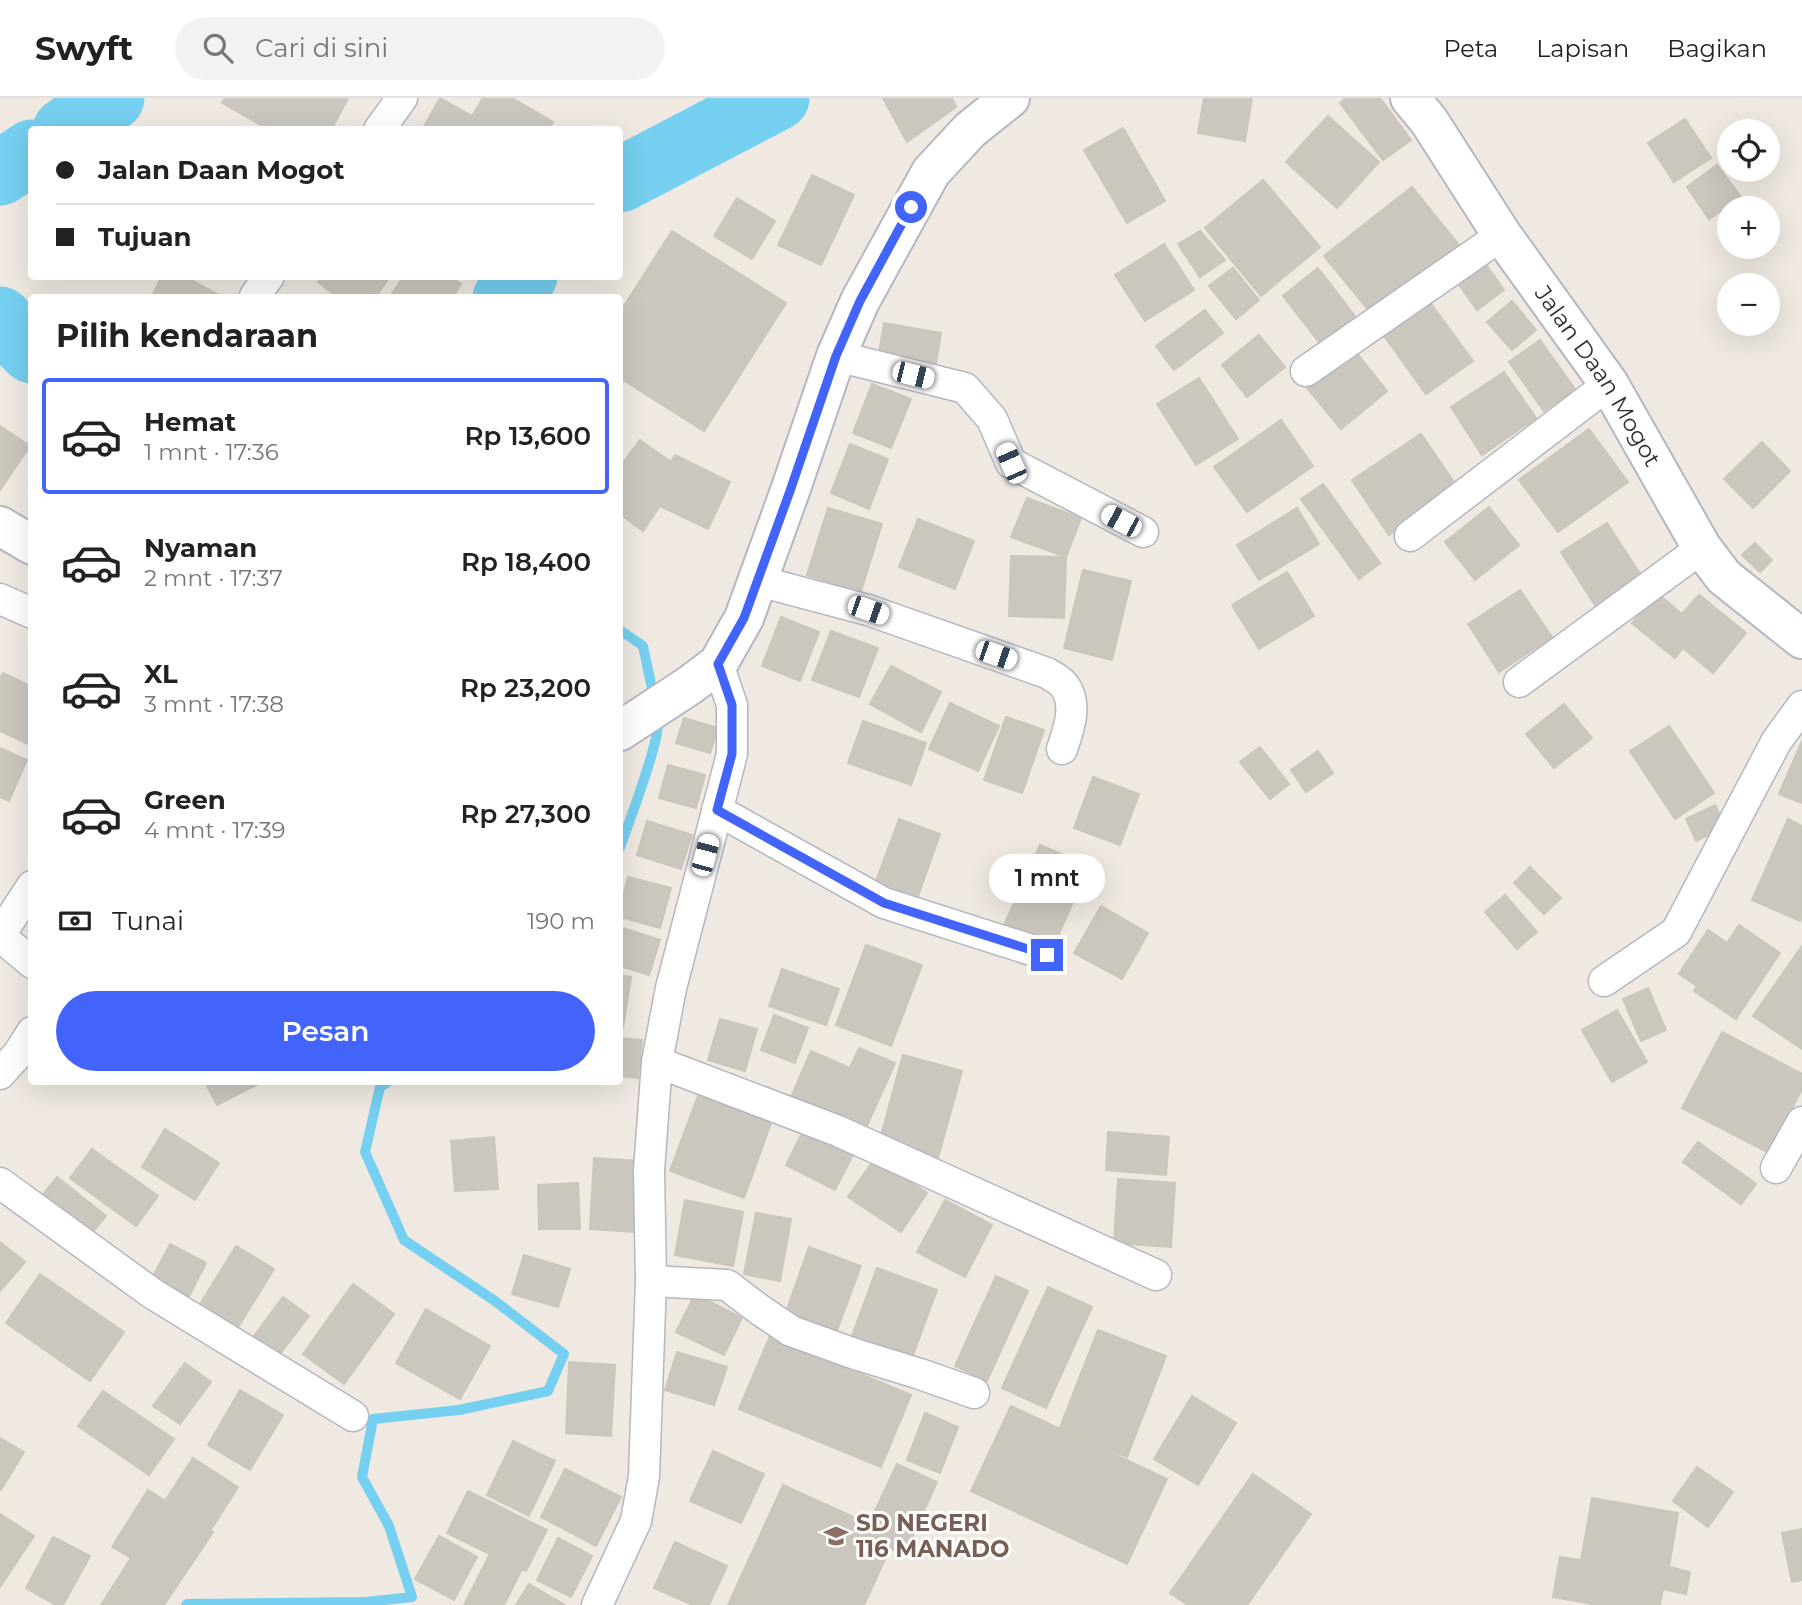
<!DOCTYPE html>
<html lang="id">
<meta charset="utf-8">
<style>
body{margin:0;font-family:Montserrat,sans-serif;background:#f2f2f2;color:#222;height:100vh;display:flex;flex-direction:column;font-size:26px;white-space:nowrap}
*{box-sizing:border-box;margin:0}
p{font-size:23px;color:#767676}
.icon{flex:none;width:38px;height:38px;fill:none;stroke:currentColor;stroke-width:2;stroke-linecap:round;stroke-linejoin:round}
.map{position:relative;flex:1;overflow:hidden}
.panel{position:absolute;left:28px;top:196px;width:595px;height:791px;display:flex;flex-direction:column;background:#fff;border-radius:7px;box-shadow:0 7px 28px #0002}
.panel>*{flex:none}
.top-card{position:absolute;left:28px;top:28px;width:595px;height:154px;border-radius:7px;box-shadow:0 7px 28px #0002;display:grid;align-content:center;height:154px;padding:0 28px;background:#fff}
.buttons{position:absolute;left:1717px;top:21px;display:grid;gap:14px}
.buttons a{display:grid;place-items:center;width:63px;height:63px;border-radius:50%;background:#fff;box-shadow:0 7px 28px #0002;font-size:35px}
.end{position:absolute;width:32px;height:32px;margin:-16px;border:9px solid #4264fb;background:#fff;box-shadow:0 0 0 4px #fff}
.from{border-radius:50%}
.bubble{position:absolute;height:49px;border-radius:24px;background:#fff;box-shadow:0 7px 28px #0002;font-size:23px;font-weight:600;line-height:49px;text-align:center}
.car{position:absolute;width:21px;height:42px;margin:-21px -10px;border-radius:9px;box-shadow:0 0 5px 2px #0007;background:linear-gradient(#fff 24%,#345 0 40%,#fff 0 76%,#345 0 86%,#fff 0)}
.top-card b{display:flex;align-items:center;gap:24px;height:66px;font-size:26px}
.top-card b+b{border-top:2px solid #e0e0e0}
.top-card i{width:18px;height:18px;background:#222}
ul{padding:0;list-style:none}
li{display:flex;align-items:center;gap:21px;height:116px;margin:0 14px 10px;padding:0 14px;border:4px solid transparent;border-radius:7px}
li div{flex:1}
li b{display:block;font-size:26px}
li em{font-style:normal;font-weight:600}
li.on{border-color:#4264fb}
li>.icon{width:63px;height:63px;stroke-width:1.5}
h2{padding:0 28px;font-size:32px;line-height:84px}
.pay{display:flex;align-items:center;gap:18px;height:77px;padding:0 28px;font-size:26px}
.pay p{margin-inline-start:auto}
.action{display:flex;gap:14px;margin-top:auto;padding:14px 28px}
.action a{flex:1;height:80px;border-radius:42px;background:#4264fb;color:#fff;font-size:28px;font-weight:600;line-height:80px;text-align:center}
header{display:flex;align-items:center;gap:42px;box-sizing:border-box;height:98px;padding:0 35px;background:#fff;border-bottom:2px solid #e0e0e0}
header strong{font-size:33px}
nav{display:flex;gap:38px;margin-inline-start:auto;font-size:24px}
.search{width:490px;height:63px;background:#f2f2f2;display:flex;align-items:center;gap:18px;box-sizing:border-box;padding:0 24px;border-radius:38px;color:#767676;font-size:26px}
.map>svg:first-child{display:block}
</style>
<header>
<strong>Swyft</strong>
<div class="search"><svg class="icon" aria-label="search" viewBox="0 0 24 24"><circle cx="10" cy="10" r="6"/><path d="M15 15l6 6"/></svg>Cari di sini</div>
<nav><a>Peta</a><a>Lapisan</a><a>Bagikan</a></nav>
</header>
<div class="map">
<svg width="1802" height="1507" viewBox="0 0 1802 1507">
<rect width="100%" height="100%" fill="#efe9e1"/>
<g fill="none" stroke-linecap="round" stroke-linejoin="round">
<g stroke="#75cff0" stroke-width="10">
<path d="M 620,532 L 643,548 L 654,600"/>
<path d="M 620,750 C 628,726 662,639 658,620"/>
<path d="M 186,1507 L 187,1506 L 366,1504 L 412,1499 L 389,1428 L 362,1379 L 373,1321 L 459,1312 L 548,1293 L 564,1256 L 495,1203 L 404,1142 L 365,1054 L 380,989 L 388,984"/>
</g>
<g stroke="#75cff0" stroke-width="65">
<path d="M 65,32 L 112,0"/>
<path d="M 0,75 L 32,54"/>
<path d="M 620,82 L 777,0"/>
<path d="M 505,200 L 525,178"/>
<path d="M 0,221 L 32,253"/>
</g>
</g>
<g fill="#cbc7bf" stroke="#cbc5ba" stroke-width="2">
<path d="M 225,0 L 348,0 L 331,32 L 270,32 L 222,5 Z"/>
<path d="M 440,0 L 472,18 L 483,0 L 512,0 L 553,24 L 549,32 L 422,32 Z"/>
<path d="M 883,0 L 952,0 L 956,9 L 907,44 Z"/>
<path d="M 1204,0 L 1252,0 L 1245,43 L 1198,35 Z"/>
<path d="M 1346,0 L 1380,0 L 1411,42 L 1383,62 L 1340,5 Z"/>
<path d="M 1328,18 L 1379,64 L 1337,110 L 1286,64 Z"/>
<path d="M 1685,21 L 1711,60 L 1674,84 L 1648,45 Z"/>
<path d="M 1123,30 L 1165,103 L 1127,125 L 1084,52 Z"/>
<path d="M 1717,67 L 1741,99 L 1709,121 L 1687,89 Z"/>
<path d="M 812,77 L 854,97 L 821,167 L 778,147 Z"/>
<path d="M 1263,82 L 1320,149 L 1261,198 L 1205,130 Z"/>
<path d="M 1412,89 L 1459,147 L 1371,215 L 1324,158 Z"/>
<path d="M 737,100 L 775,123 L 752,161 L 714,138 Z"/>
<path d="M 672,133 L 786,205 L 704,333 L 620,280 L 620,214 Z"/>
<path d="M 1200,133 L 1225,162 L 1200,179 L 1178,146 Z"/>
<path d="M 1164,146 L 1194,192 L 1145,223 L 1115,177 Z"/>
<path d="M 1485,165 L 1504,192 L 1477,212 L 1457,184 Z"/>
<path d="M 1233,170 L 1259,202 L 1236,221 L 1209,188 Z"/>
<path d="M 1318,170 L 1358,222 L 1323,249 L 1283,198 Z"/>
<path d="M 162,178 L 184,178 L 224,200 L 151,200 Z"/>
<path d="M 322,178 L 390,178 L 375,200 L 339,200 L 318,184 Z"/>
<path d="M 404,178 L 449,178 L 461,186 L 452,200 L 389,200 Z"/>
<path d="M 1429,203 L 1473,263 L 1426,296 L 1382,235 Z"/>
<path d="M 1512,203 L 1536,232 L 1512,252 L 1487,224 Z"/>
<path d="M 1205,212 L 1223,235 L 1174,272 L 1156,248 Z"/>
<path d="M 884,225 L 941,235 L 935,271 L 878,261 Z"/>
<path d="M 1259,237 L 1285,269 L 1247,299 L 1222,267 Z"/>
<path d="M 1540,242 L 1575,291 L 1544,313 L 1509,264 Z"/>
<path d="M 1354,252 L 1387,293 L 1341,331 L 1307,290 Z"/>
<path d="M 1504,274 L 1536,320 L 1482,357 L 1451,309 Z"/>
<path d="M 1199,280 L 1238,341 L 1196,367 L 1157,306 Z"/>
<path d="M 872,286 L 911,301 L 891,350 L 853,335 Z"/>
<path d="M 1281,322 L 1313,368 L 1247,414 L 1214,369 Z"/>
<path d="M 0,328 L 30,348 L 0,392 Z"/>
<path d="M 1589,331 L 1628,384 L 1558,434 L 1519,382 Z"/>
<path d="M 1421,336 L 1458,390 L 1389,437 L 1352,382 Z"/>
<path d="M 640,342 L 671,364 L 675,357 L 730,384 L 708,431 L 660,408 L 643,433 L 620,416 L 620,369 Z"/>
<path d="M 1762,344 L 1790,373 L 1753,410 L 1724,381 Z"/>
<path d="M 850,346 L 888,361 L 869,411 L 831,395 Z"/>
<path d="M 1323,386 L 1380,465 L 1359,481 L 1301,401 Z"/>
<path d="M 1027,400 L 1081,420 L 1066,459 L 1011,439 Z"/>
<path d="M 1489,409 L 1519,447 L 1475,482 L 1445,444 Z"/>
<path d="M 828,410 L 882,426 L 861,493 L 807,477 Z"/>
<path d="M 1297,410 L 1319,446 L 1259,482 L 1237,447 Z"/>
<path d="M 918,421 L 974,443 L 955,491 L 899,469 Z"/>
<path d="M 1607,425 L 1648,488 L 1602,518 L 1561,454 Z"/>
<path d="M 1755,445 L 1772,462 L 1760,474 L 1742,457 Z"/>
<path d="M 1011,458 L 1066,459 L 1064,520 L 1009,518 Z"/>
<path d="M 1083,472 L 1131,483 L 1112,562 L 1064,550 Z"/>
<path d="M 1287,474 L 1314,518 L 1259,551 L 1232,507 Z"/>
<path d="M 1520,492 L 1552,539 L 1499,574 L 1468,526 Z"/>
<path d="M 1657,495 L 1682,516 L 1699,497 L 1746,535 L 1713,575 L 1683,550 L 1675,560 L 1632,525 Z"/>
<path d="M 781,519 L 819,534 L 800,583 L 762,568 Z"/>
<path d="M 831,533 L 878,550 L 859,599 L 812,582 Z"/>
<path d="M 891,568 L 941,594 L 921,634 L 870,606 Z"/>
<path d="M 3,575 L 32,589 L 32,648 L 0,633 L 0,580 Z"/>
<path d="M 950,605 L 999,628 L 978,673 L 929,651 Z"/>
<path d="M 1564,606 L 1592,640 L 1554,670 L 1526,636 Z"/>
<path d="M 1006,619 L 1044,632 L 1022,695 L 984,682 Z"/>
<path d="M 684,620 L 718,630 L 710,655 L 676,645 Z"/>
<path d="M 863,623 L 926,645 L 911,687 L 848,665 Z"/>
<path d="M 1669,628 L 1714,695 L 1675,721 L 1630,653 Z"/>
<path d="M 1802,643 L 1802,705 L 1779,696 Z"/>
<path d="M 1260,649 L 1289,686 L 1270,701 L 1240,664 Z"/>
<path d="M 0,650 L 27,662 L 9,703 L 0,699 Z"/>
<path d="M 1318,653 L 1333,675 L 1306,694 L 1291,672 Z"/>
<path d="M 668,667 L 705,677 L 696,710 L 659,700 Z"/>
<path d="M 1093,679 L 1139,696 L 1120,747 L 1074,730 Z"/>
<path d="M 1715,707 L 1725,729 L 1696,743 L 1686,721 Z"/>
<path d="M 899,721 L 940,736 L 917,801 L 875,786 Z"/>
<path d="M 1788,721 L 1802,728 L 1802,819 L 1800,823 L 1752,802 Z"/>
<path d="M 647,723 L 692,737 L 681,771 L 637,757 Z"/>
<path d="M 1040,747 L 1089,768 L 1054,847 L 1005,825 Z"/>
<path d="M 1530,769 L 1561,800 L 1544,816 L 1514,785 Z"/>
<path d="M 628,779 L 671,790 L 660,830 L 620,819 L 620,810 Z"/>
<path d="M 1505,797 L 1537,834 L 1517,851 L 1485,814 Z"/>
<path d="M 1101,808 L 1148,835 L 1122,881 L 1074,855 Z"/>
<path d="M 1739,827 L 1780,855 L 1736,921 L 1694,893 L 1697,888 L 1679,876 L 1708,832 L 1727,845 Z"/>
<path d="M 620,829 L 660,842 L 649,877 L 620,868 Z"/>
<path d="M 866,847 L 922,867 L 891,948 L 836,927 Z"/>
<path d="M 1802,848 L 1802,951 L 1753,918 Z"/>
<path d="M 782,871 L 839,891 L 826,927 L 769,908 Z"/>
<path d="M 620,877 L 631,879 L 623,930 L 620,929 Z"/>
<path d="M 1648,890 L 1666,932 L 1641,943 L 1623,901 Z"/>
<path d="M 1617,912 L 1647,964 L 1612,984 L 1582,932 Z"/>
<path d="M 774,917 L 808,930 L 795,965 L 761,952 Z"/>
<path d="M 720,921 L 757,931 L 745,973 L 708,962 Z"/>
<path d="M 1722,934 L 1802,976 L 1802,991 L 1769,1055 L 1682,1010 Z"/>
<path d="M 620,940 L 642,942 L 638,980 L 620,978 Z"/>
<path d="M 859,950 L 895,965 L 862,1039 L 788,1006 L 811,953 L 850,970 Z"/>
<path d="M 903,957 L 962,973 L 938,1060 L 879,1045 Z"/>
<path d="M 205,984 L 262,984 L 217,1007 Z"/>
<path d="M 698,998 L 771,1025 L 744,1100 L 670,1073 Z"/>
<path d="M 807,1025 L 856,1051 L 835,1092 L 786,1067 Z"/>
<path d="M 165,1031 L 219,1065 L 195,1102 L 142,1069 Z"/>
<path d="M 1108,1034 L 1169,1039 L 1166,1077 L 1106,1072 Z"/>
<path d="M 494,1039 L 498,1091 L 455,1093 L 451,1043 Z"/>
<path d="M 1698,1044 L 1756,1086 L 1741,1106 L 1683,1064 Z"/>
<path d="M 92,1051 L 158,1098 L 136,1128 L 70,1080 Z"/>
<path d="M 594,1060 L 639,1063 L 635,1134 L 590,1131 Z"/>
<path d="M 875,1060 L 927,1095 L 901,1134 L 848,1099 Z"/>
<path d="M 57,1079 L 106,1118 L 85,1143 L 37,1104 Z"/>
<path d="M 1118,1081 L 1175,1085 L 1171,1149 L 1114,1145 Z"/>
<path d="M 578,1085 L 580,1131 L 539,1131 L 538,1087 Z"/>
<path d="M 685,1102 L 743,1114 L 733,1168 L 675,1157 Z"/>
<path d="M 945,1102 L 992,1127 L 965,1179 L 917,1154 Z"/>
<path d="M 756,1115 L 791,1121 L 780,1183 L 744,1176 Z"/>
<path d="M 0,1144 L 25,1164 L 0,1193 Z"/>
<path d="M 170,1146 L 206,1165 L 184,1208 L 147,1190 Z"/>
<path d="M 236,1148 L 274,1171 L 237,1231 L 199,1208 Z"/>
<path d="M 809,1149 L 861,1168 L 836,1235 L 785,1217 Z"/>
<path d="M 524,1157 L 570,1171 L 558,1209 L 512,1196 Z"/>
<path d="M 877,1170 L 937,1192 L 911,1262 L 851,1241 Z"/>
<path d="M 40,1176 L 124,1234 L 90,1283 L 6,1225 Z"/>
<path d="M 996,1178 L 1028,1193 L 987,1283 L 955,1268 Z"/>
<path d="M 353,1186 L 394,1216 L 344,1286 L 303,1256 Z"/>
<path d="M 1048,1189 L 1092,1209 L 1046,1310 L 1002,1290 Z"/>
<path d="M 695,1196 L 742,1220 L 724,1257 L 676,1234 Z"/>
<path d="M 283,1199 L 309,1218 L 280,1256 L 254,1238 Z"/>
<path d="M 426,1211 L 490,1248 L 460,1301 L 396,1265 Z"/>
<path d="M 1098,1232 L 1166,1258 L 1127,1359 L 1059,1332 Z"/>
<path d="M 770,1238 L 911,1297 L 881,1369 L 739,1311 Z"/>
<path d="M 677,1254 L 727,1269 L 714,1307 L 665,1292 Z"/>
<path d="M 569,1264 L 615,1267 L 611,1338 L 566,1335 Z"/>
<path d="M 185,1265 L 211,1284 L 180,1326 L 153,1308 Z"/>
<path d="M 240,1292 L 283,1317 L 250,1372 L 208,1347 Z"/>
<path d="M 103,1293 L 174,1341 L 149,1377 L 78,1328 Z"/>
<path d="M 1192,1298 L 1236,1325 L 1198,1387 L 1154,1361 Z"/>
<path d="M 1011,1308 L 1167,1381 L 1127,1466 L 971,1393 Z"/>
<path d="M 925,1315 L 958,1329 L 940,1375 L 907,1362 Z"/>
<path d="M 0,1340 L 24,1354 L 1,1392 L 0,1391 Z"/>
<path d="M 513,1343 L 555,1363 L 529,1418 L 487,1397 Z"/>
<path d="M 713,1353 L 764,1376 L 741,1425 L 690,1403 Z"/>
<path d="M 193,1360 L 238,1389 L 210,1433 L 213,1434 L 164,1507 L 101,1507 L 131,1460 L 112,1449 L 148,1392 L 165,1403 Z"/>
<path d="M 897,1366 L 937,1384 L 904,1457 L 890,1450 L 864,1507 L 728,1507 L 783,1387 L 869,1426 Z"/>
<path d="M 1697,1369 L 1733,1394 L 1708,1429 L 1673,1403 Z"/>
<path d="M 565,1371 L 621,1399 L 596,1448 L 541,1419 Z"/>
<path d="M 1253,1376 L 1311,1416 L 1247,1507 L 1188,1507 L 1170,1495 Z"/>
<path d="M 468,1393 L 547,1432 L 526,1473 L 522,1471 L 504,1507 L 464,1507 L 490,1456 L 447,1435 Z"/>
<path d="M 1592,1400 L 1678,1415 L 1669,1469 L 1690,1474 L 1686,1496 L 1663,1491 L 1660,1507 L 1598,1507 L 1553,1499 L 1560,1459 L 1581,1462 Z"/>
<path d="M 0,1416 L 34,1438 L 0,1489 Z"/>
<path d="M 1802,1431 L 1802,1482 L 1792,1484 L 1782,1435 Z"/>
<path d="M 439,1438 L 477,1459 L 454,1502 L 415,1481 Z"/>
<path d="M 53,1439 L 90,1458 L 63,1507 L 56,1507 L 26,1490 Z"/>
<path d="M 558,1440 L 592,1458 L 571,1499 L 537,1482 Z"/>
<path d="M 675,1444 L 727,1468 L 709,1507 L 693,1507 L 654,1490 Z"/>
<path d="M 529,1486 L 565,1507 L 516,1507 Z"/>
</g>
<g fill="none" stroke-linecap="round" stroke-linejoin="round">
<g stroke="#b4b7c1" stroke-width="33">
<g id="minor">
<path d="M 379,32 L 402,0"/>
<path d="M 255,198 L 269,178"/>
<path d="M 836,258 L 965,290 L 992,321 L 1011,365 L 1143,434"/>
<path d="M 1306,273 L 1502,137"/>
<path d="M 1410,438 L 1609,286"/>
<path d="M 758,483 L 868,512 L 1047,575 C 1052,578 1058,581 1062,585 C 1079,603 1069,631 1062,651"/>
<path d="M 0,501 L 32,515"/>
<path d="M 1519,584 L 1702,450"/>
<path d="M 717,712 L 884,805 L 1047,857"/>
<path d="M 0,837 L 32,788"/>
<path d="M 0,838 L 32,865"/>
<path d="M 1604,883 L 1676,834 L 1776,644 L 1802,608"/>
<path d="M 657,964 L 838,1033 L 1156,1177"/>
<path d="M 0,976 L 18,956 L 32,934"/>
<path d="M 1776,1070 L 1802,1024"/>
<path d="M 0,1085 L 153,1196 L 353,1318"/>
<path d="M 651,1183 L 727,1187 L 760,1212 L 791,1233 L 855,1256 L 920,1276 L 974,1295"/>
<path d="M 597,1507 L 636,1423 L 644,1378 L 651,1183 L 649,1072 L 657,964 L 671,890 L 732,656 L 732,607 L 718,566"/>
</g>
</g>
<g stroke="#b4b7c1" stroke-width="42">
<g id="secondary">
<path id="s1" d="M 1410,0 L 1429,23 L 1502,137 L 1609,286 L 1702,450 L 1724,479 L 1802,541"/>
<path d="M 0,428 L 32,447"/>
<path d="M 620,633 L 690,587 L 718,566 L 744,520 L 790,393 L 836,258 L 860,203 L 931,74 L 970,32 L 1010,0"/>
</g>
</g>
<use href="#minor" stroke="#fff" stroke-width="30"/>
<use href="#secondary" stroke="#fff" stroke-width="38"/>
</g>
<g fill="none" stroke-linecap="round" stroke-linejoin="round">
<path stroke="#4264fb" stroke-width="9" d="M 911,109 L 860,203 L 836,258 L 790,393 L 744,520 L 718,566 L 732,607 L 732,656 L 717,712 L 884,805 L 1047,857"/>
</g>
<defs>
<g id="school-bare" transform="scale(1.89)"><path d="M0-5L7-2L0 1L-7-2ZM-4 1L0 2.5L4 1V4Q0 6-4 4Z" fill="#8d6e63" stroke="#fff" stroke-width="2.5" paint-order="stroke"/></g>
</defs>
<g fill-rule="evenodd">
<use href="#school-bare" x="836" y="1438"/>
</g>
<g text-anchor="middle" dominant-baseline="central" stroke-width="6" stroke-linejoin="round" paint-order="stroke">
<g font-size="23" fill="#2e2e2e" stroke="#fff">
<text stroke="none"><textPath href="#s1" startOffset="336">Jalan Daan Mogot</textPath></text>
</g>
<g font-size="23" font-weight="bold" fill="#785e54" stroke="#fff" text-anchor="start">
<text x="856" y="1425">SD NEGERI<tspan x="856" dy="26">116 MANADO</tspan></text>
</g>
</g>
</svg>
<div class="buttons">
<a><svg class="icon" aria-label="locate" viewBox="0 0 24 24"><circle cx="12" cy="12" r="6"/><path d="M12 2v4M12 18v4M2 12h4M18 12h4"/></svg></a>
<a>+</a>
<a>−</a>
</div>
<i class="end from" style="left:911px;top:109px"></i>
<i class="end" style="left:1047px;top:857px"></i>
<div class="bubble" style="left:989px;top:756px;width:116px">1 mnt</div>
<i class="car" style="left:913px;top:277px;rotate:104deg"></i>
<i class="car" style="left:1011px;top:365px;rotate:336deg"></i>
<i class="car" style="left:1121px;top:423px;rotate:298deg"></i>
<i class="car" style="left:868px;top:512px;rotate:109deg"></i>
<i class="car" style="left:996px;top:557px;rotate:109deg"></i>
<i class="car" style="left:705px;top:757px;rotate:15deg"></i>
<div class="top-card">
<b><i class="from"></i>Jalan Daan Mogot</b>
<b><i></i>Tujuan</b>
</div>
<section class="panel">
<h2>Pilih kendaraan</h2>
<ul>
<li class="on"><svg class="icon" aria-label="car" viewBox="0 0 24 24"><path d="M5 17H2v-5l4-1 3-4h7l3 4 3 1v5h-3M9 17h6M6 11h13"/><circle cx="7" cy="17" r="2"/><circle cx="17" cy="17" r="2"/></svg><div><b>Hemat</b><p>1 mnt · 17:36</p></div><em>Rp 13,600</em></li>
<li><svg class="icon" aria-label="car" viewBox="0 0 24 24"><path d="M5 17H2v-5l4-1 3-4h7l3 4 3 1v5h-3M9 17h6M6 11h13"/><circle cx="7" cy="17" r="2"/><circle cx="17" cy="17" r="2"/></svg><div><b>Nyaman</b><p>2 mnt · 17:37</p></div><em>Rp 18,400</em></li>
<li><svg class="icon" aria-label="car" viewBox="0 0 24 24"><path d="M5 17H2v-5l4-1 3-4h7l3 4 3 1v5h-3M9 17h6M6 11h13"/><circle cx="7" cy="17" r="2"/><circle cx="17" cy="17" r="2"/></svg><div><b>XL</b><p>3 mnt · 17:38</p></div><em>Rp 23,200</em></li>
<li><svg class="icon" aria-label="car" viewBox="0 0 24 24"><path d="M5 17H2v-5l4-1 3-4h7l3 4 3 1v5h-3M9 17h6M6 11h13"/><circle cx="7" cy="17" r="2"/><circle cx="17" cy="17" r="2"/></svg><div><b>Green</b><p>4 mnt · 17:39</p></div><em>Rp 27,300</em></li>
</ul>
<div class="pay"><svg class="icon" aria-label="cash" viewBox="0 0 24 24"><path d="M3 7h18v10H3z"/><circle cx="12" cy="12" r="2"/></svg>Tunai<p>190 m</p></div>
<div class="action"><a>Pesan</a></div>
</section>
</div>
